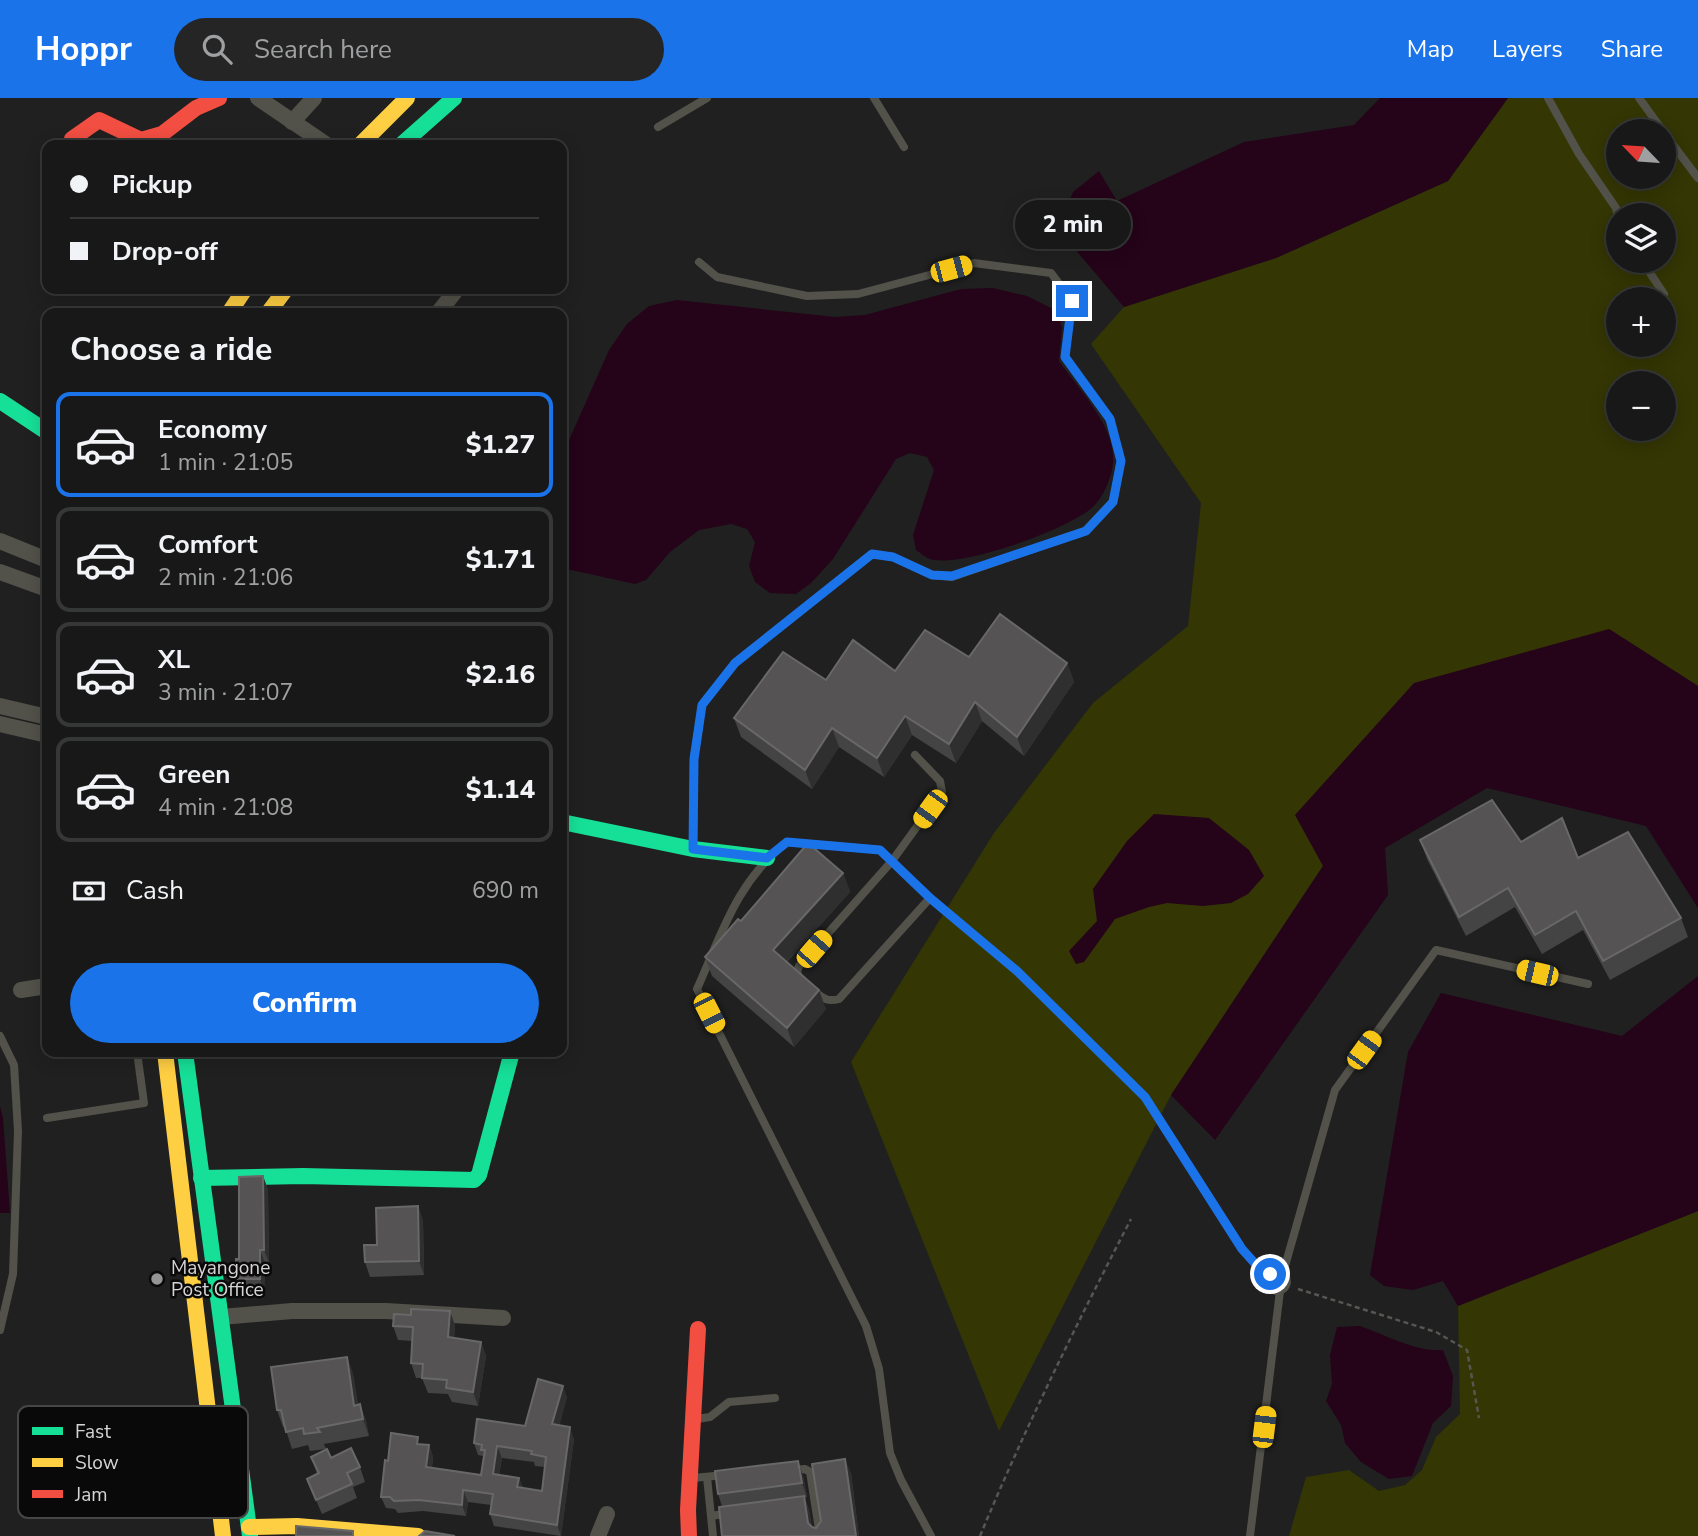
<!DOCTYPE html>
<meta charset="utf-8">
<style>
body{margin:0;font-family:"Nunito Sans",sans-serif;background:#252525;color:#f1f3f6;height:100vh;display:flex;flex-direction:column;font-size:26px;white-space:nowrap}
*{box-sizing:border-box;margin:0}
p{font-size:23px;color:#9fa0a2}
.icon{flex:none;width:38px;height:38px;fill:none;stroke:currentColor;stroke-width:2;stroke-linecap:round;stroke-linejoin:round}
.map{position:relative;flex:1;overflow:hidden}
.details{position:absolute;left:42px;top:210px;width:525px;height:749px;display:flex;flex-direction:column;background:#181818;border-radius:14px;box-shadow:0 4px 18px #0003,0 0 0 2px #363737}
.details>*{flex:none}
.banner{position:absolute;left:42px;top:42px;width:525px;height:154px;border-radius:14px;box-shadow:0 4px 18px #0003,0 0 0 2px #363737;display:grid;align-content:center;height:154px;padding:0 28px;background:#181818}
.needle{width:46px;rotate:295deg}
.tools{position:absolute;left:1606px;top:21px;display:grid;gap:14px}
.tools a{display:grid;place-items:center;width:70px;height:70px;border-radius:50%;background:#181818;box-shadow:0 4px 18px #0003,0 0 0 2px #363737;font-size:35px}
.end{position:absolute;width:32px;height:32px;margin:-16px;border:9px solid #1a73e8;background:#fff;box-shadow:0 0 0 4px #fff}
.from{border-radius:50%}
.bubble{position:absolute;height:49px;border-radius:24px;background:#181818;box-shadow:0 4px 18px #0003,0 0 0 2px #363737;font-size:23px;font-weight:800;line-height:49px;text-align:center}
.car{position:absolute;width:21px;height:42px;margin:-21px -10px;border-radius:9px;box-shadow:0 0 5px 2px #0007;background:linear-gradient(#f5c518 24%,#345 0 40%,#f5c518 0 76%,#345 0 86%,#f5c518 0)}
.banner b{display:flex;align-items:center;gap:24px;height:66px;font-size:26px}
.banner b+b{border-top:2px solid #363737}
.banner i{width:18px;height:18px;background:#f1f3f6}
ul{padding:0;list-style:none}
li{display:flex;align-items:center;gap:21px;height:105px;margin:0 14px 10px;padding:0 14px;border:4px solid #363737;border-radius:14px}
li div{flex:1}
li b{display:block;font-size:26px}
li em{font-style:normal;font-weight:800}
li.on{border-color:#1a73e8}
li>.icon{width:63px;height:63px;stroke-width:1.5}
h2{padding:0 28px;font-size:32px;line-height:84px}
.pay{display:flex;align-items:center;gap:18px;height:77px;padding:0 28px;font-size:26px}
.pay p{margin-inline-start:auto}
.button{display:flex;gap:14px;margin-top:auto;padding:14px 28px}
.button a{flex:1;height:80px;border-radius:42px;background:#1a73e8;color:#fff;font-size:28px;font-weight:800;line-height:80px;text-align:center}
header{display:flex;align-items:center;gap:42px;box-sizing:border-box;height:98px;padding:0 35px;background:#1a73e8;color:#fff}
header strong{font-size:33px}
nav{display:flex;gap:38px;margin-inline-start:auto;font-size:24px}
.search{width:490px;height:63px;background:#252525;display:flex;align-items:center;gap:18px;box-sizing:border-box;padding:0 24px;border-radius:38px;color:#9fa0a2;font-size:26px}
.map>svg:first-child{display:block}
</style>
<header>
<strong>Hoppr</strong>
<div class="search"><svg class="icon" aria-label="search" viewBox="0 0 24 24"><circle cx="10" cy="10" r="6"/><path d="M15 15l6 6"/></svg>Search here</div>
<nav><a>Map</a><a>Layers</a><a>Share</a></nav>
</header>
<div class="map">
<svg width="1698" height="1438" viewBox="0 0 1698 1438">
<rect width="100%" height="100%" fill="#202020"/>
<g fill="#343604" fill-rule="evenodd">
<path d="M 1508,0 L 1698,0 L 1698,588 L 1609,531 L 1323,768 L 1171,997 L 999,1333 L 851,964 L 994,735 L 1093,605 L 1188,528 L 1201,405 L 1091,246 L 1124,209 L 1276,160 L 1448,83 ZM 1619,33 L 1664,33 L 1664,79 L 1619,79 ZM 1619,117 L 1664,117 L 1664,163 L 1619,163 ZM 1619,201 L 1664,201 L 1664,247 L 1619,247 ZM 1619,285 L 1664,285 L 1664,331 L 1619,331 Z"/>
<path d="M 1698,1113 L 1698,1438 L 1289,1438 L 1306,1379 L 1349,1372 L 1379,1393 L 1405,1387 L 1422,1372 L 1436,1339 L 1460,1316 L 1458,1208 Z"/>
</g>
<g fill="#250319">
<path d="M 1380,0 L 1508,0 L 1448,83 L 1276,160 L 1124,209 L 1058,131 L 1073,94 L 1099,73 L 1117,103 L 1244,44 L 1354,27 Z"/>
<path d="M 993,190 L 1027,198 L 1057,213 L 1062,229 L 1059,263 C 1077,289 1113,326 1113,359 C 1114,374 1105,397 1094,408 C 1070,431 968,467 935,462 C 928,462 922,456 916,452 L 913,437 L 934,372 L 927,359 L 910,355 L 896,361 L 833,461 L 811,485 L 796,496 L 770,495 L 755,484 L 749,468 L 755,444 L 747,431 L 731,426 L 699,432 L 670,454 L 646,482 L 635,486 L 562,470 L 562,358 L 609,252 L 627,226 L 649,208 L 677,202 L 835,219 L 865,217 L 961,191 Z"/>
<path d="M 1609,531 L 1698,588 L 1698,810 L 1646,728 L 1487,690 L 1385,750 L 1388,797 L 1215,1042 L 1171,997 L 1323,768 L 1295,717 L 1414,585 Z"/>
<path d="M 1154,716 L 1209,720 L 1249,752 L 1264,778 L 1248,796 L 1231,805 L 1203,808 L 1167,805 L 1149,809 L 1115,821 L 1084,864 L 1076,866 L 1069,853 L 1097,823 L 1093,791 L 1127,743 Z"/>
<path d="M 1698,878 L 1698,1113 L 1458,1208 L 1443,1183 L 1413,1192 L 1384,1188 L 1370,1177 L 1408,954 L 1441,895 L 1622,938 Z"/>
<path d="M 0,1008 L 3,1020 L 10,1115 L 0,1115 Z"/>
<path d="M 1360,1228 C 1386,1237 1415,1254 1443,1252 L 1453,1278 L 1451,1308 L 1433,1325 L 1412,1378 L 1389,1381 L 1361,1364 L 1345,1345 L 1341,1327 L 1326,1303 L 1332,1286 L 1330,1257 L 1337,1229 Z"/>
</g>
<g fill="none" stroke-linecap="round" stroke-linejoin="round">
<g stroke="#565652" stroke-width="2.5" stroke-dasharray="5 3.5" stroke-linecap="butt">
<path d="M 1298,1191 L 1436,1234 L 1467,1252 L 1479,1320"/>
<path d="M 980,1438 C 1025,1330 1077,1225 1131,1121"/>
</g>
<g stroke="#52524a" stroke-width="8">
<path d="M 874,0 L 904,49"/>
<path d="M 1548,0 L 1579,56 L 1616,110 L 1619,126"/>
<path d="M 1639,0 L 1663,33"/>
<path d="M 658,29 L 707,0"/>
<path d="M 1664,35 L 1698,80"/>
<path d="M 1642,163 L 1664,196"/>
<path d="M 693,748 L 694,661 L 702,607 L 735,565 L 872,456 L 893,459 L 932,477 L 952,479 L 1085,433 L 1113,404 L 1121,363 L 1110,321 L 1065,259 L 1072,203 L 1051,175 L 974,165 L 858,196 L 807,198 L 717,179 L 699,164"/>
<path d="M 800,881 L 797,874 L 799,868 L 892,763 L 942,694 L 940,683 L 915,657"/>
<path d="M 815,894 C 824,901 828,904 839,901 L 930,800"/>
<path d="M 0,938 L 14,967 L 18,1033 L 13,1176 L 0,1232"/>
<path d="M 47,1020 L 144,1005 L 137,954"/>
<path d="M 1283,1175 L 1335,992 L 1436,852 L 1588,886"/>
<path d="M 697,1321 L 710,1319 L 729,1304 L 775,1300"/>
<path d="M 791,1372 L 805,1371 L 810,1374 L 820,1438"/>
<path d="M 707,1379 L 713,1438"/>
<path d="M 693,1380 L 725,1377"/>
<path d="M 711,1418 L 729,1415"/>
<path d="M 931,1438 L 901,1382 L 890,1355 L 879,1271 L 866,1228 L 697,891 C 722,835 737,783 787,744 L 880,752 L 930,800 L 1017,873 L 1145,999 L 1242,1151 L 1268,1180"/>
<path d="M 1250,1438 L 1280,1193 C 1288,1189 1289,1182 1283,1175 L 1274,1174 L 1268,1180 L 1269,1189 L 1276,1193 L 1280,1193"/>
</g>
<g stroke="#52524a" stroke-width="16">
<path d="M 258,0 L 327,47"/>
<path d="M 292,24 L 314,0"/>
<path d="M 438,215 L 457,191"/>
<path d="M 0,443 L 47,462"/>
<path d="M 0,474 L 47,491"/>
<path d="M 0,608 L 47,619"/>
<path d="M 0,626 L 47,637"/>
<path d="M 21,892 L 47,888"/>
<path d="M 221,1219 L 292,1213 L 386,1213 L 503,1220"/>
<path d="M 598,1438 L 607,1416"/>
</g>
<g stroke="#16e098" stroke-width="16">
<path d="M 401,47 L 454,0"/>
<path d="M 0,303 L 47,334"/>
<path d="M 562,724 L 693,751 L 767,760"/>
<path d="M 185,954 L 250,1438"/>
<path d="M 201,1080 L 303,1078 L 474,1082 L 479,1077 L 512,954"/>
</g>
<g stroke="#ffcf43" stroke-width="16">
<path d="M 360,47 L 407,0"/>
<path d="M 229,215 L 245,191"/>
<path d="M 268,215 L 286,191"/>
<path d="M 165,954 L 223,1438"/>
<path d="M 249,1429 L 297,1428 L 418,1438"/>
</g>
<g stroke="#f24e42" stroke-width="16">
<path d="M 72,41 L 99,22 L 141,42 L 162,36 L 196,10 L 219,0"/>
<path d="M 689,1438 L 688,1412 L 698,1231"/>
</g>
</g>
<g fill="#454445" fill-rule="evenodd">
<path d="M 969,559 L 1067,565 L 1074,584 L 1024,658 L 982,623 L 956,665 L 912,637 L 884,679 L 839,649 L 812,691 L 741,639 L 734,620 L 826,582 L 895,573 Z"/>
<path d="M 1420,742 L 1578,760 L 1681,820 L 1688,839 L 1610,882 L 1583,832 L 1542,856 L 1515,809 L 1466,838 L 1427,761 Z"/>
<path d="M 843,775 L 850,794 L 787,864 L 826,911 L 794,949 L 712,878 L 705,859 L 741,823 Z"/>
<path d="M 263,1078 L 268,1092 L 269,1165 L 265,1165 L 264,1195 L 241,1194 L 236,1181 L 239,1161 Z"/>
<path d="M 418,1108 L 423,1123 L 424,1177 L 370,1179 L 365,1164 L 377,1147 Z"/>
<path d="M 450,1213 L 455,1228 L 454,1240 L 481,1244 L 486,1258 L 478,1308 L 452,1304 L 448,1296 L 428,1295 L 422,1280 L 416,1280 L 411,1265 L 412,1243 L 398,1242 L 393,1228 L 411,1217 Z"/>
<path d="M 347,1259 L 353,1276 L 358,1307 L 360,1306 L 366,1323 L 369,1338 L 324,1346 L 326,1351 L 310,1353 L 308,1347 L 292,1351 L 285,1329 L 283,1329 L 277,1312 Z"/>
<path d="M 567,1299 L 559,1327 L 574,1341 L 561,1438 L 494,1428 L 490,1416 L 491,1407 L 468,1404 L 466,1418 L 423,1413 L 398,1415 L 395,1411 L 386,1410 L 381,1399 L 388,1363 L 421,1346 L 429,1347 L 433,1359 L 432,1370 L 481,1377 L 483,1358 L 478,1357 L 474,1345 L 525,1328 ZM 502,1360 L 534,1364 L 535,1368 L 545,1369 L 542,1393 L 523,1390 L 519,1380 L 499,1377 Z"/>
<path d="M 311,1359 L 331,1360 L 360,1369 L 365,1384 L 353,1389 L 357,1400 L 322,1416 L 307,1381 L 317,1376 Z"/>
<path d="M 798,1363 L 803,1378 L 807,1399 L 805,1400 L 809,1412 L 812,1429 L 816,1430 L 851,1375 L 859,1438 L 722,1438 L 722,1408 L 718,1396 Z"/>
</g>
<g fill="#302f30">
<path d="M 1067,565 L 1074,584 L 1024,658 L 1017,639 Z"/>
<path d="M 975,604 L 982,623 L 956,665 L 949,646 Z"/>
<path d="M 905,618 L 912,637 L 884,679 L 877,660 Z"/>
<path d="M 832,630 L 839,649 L 812,691 L 805,672 Z"/>
<path d="M 843,775 L 850,794 L 780,871 L 773,852 Z"/>
<path d="M 819,892 L 826,911 L 794,949 L 787,930 Z"/>
<path d="M 263,1078 L 268,1092 L 269,1165 L 264,1152 Z"/>
<path d="M 418,1108 L 423,1123 L 424,1177 L 419,1163 Z"/>
<path d="M 260,1152 L 265,1165 L 264,1195 L 260,1181 Z"/>
<path d="M 450,1213 L 455,1228 L 453,1254 L 448,1239 Z"/>
<path d="M 481,1244 L 486,1258 L 478,1308 L 473,1294 Z"/>
<path d="M 347,1259 L 353,1276 L 360,1324 L 354,1308 Z"/>
<path d="M 563,1288 L 567,1299 L 557,1338 L 552,1326 Z"/>
<path d="M 360,1306 L 366,1323 L 369,1338 L 363,1321 Z"/>
<path d="M 570,1329 L 574,1341 L 561,1438 L 557,1427 Z"/>
<path d="M 429,1347 L 433,1359 L 430,1381 L 426,1369 Z"/>
<path d="M 497,1348 L 502,1360 L 497,1387 L 493,1376 Z"/>
<path d="M 845,1361 L 851,1375 L 859,1438 L 856,1438 Z"/>
<path d="M 798,1363 L 803,1378 L 807,1399 L 802,1385 Z"/>
<path d="M 519,1380 L 523,1391 L 517,1389 Z"/>
<path d="M 463,1392 L 468,1404 L 466,1418 L 462,1407 Z"/>
<path d="M 804,1398 L 809,1412 L 813,1438 L 808,1425 Z"/>
</g>
<g fill="#555354" stroke="#696868" stroke-width="2" fill-rule="evenodd">
<path d="M 1000,516 L 1067,565 L 1017,639 L 975,604 L 949,646 L 905,618 L 877,660 L 832,630 L 805,672 L 734,620 L 783,554 L 826,582 L 853,542 L 895,573 L 925,532 L 969,559 Z"/>
<path d="M 1492,702 L 1521,744 L 1562,720 L 1578,760 L 1628,734 L 1681,820 L 1603,863 L 1576,813 L 1535,837 L 1508,790 L 1459,819 L 1420,742 Z"/>
<path d="M 808,745 L 843,775 L 773,852 L 819,892 L 787,930 L 705,859 L 738,821 L 741,823 Z"/>
<path d="M 263,1078 L 264,1152 L 260,1152 L 260,1181 L 236,1181 L 236,1161 L 239,1161 L 239,1079 Z"/>
<path d="M 418,1108 L 419,1163 L 365,1164 L 364,1147 L 377,1147 L 376,1110 Z"/>
<path d="M 411,1211 L 450,1213 L 448,1239 L 481,1244 L 473,1294 L 446,1290 L 447,1282 L 422,1280 L 423,1266 L 411,1265 L 413,1229 L 393,1228 L 394,1216 L 411,1217 Z"/>
<path d="M 347,1259 L 354,1308 L 360,1306 L 363,1321 L 317,1330 L 320,1334 L 304,1336 L 303,1330 L 286,1334 L 281,1312 L 277,1312 L 271,1269 Z"/>
<path d="M 538,1281 L 563,1288 L 552,1326 L 570,1329 L 557,1427 L 490,1416 L 493,1396 L 463,1392 L 462,1407 L 419,1402 L 394,1403 L 390,1399 L 381,1399 L 385,1362 L 388,1363 L 391,1335 L 418,1339 L 417,1346 L 429,1347 L 426,1369 L 481,1377 L 485,1352 L 481,1352 L 482,1347 L 474,1345 L 477,1321 L 525,1328 ZM 497,1348 L 532,1353 L 531,1356 L 546,1359 L 542,1393 L 517,1389 L 519,1380 L 493,1376 Z"/>
<path d="M 351,1350 L 360,1369 L 347,1375 L 352,1386 L 316,1402 L 307,1381 L 319,1375 L 311,1359 L 327,1351 L 331,1360 Z"/>
<path d="M 845,1361 L 856,1438 L 722,1438 L 719,1409 L 804,1398 L 808,1425 L 812,1429 L 816,1430 L 821,1423 L 812,1366 Z"/>
<path d="M 798,1363 L 802,1385 L 718,1396 L 715,1373 Z"/>
<path d="M 296,1428 L 353,1433 L 353,1438 L 296,1438 Z"/>
<path d="M 425,1433 L 455,1438 L 419,1438 Z"/>
</g>
<g fill="none" stroke-linecap="round" stroke-linejoin="round">
<path stroke="#1a73e8" stroke-width="9" d="M 1072,203 L 1065,259 L 1110,321 L 1121,363 L 1113,404 L 1086,433 L 952,478 L 932,477 L 893,459 L 872,456 L 735,565 L 702,607 L 694,661 L 693,751 L 767,760 L 787,744 L 880,752 L 930,800 L 1017,873 L 1145,999 L 1242,1151 L 1268,1180 L 1270,1176"/>
</g>
<circle fill="#969596" stroke="#0a090a" stroke-width="2.5" cx="157" cy="1181" r="7"/>
<g text-anchor="middle" dominant-baseline="central" stroke-width="5" stroke-linejoin="round" paint-order="stroke">
<g font-size="19" fill="#d6d4d5" stroke="#0a090a" text-anchor="start">
<text x="171" y="1170">Mayangone<tspan x="171" dy="22">Post Office</tspan></text>
</g>
</g>
<rect x="18" y="1308" width="230" height="112" rx="10" fill="#0a090a" stroke="#474647" stroke-width="2"/>
<rect x="32" y="1329" width="31" height="8" fill="#16e098"/>
<rect x="32" y="1360" width="31" height="9" fill="#ffcf43"/>
<rect x="32" y="1392" width="31" height="8" fill="#f24e42"/>
<g font-size="19" fill="#d6d4d5">
<text x="75" y="1340">Fast</text>
<text x="75" y="1371">Slow</text>
<text x="75" y="1403">Jam</text>
</g>
</svg>
<div class="tools">
<a><svg class="needle" viewBox="-14 -14 28 28"><path d="M0-13l5 13h-10z" fill="#e53935"/><path d="M0 13l5-13h-10z" fill="#9fa0a2"/></svg></a>
<a><svg class="icon" aria-label="layers" viewBox="0 0 24 24"><path d="M12 4l9 5-9 5-9-5zM3 14l9 5 9-5"/></svg></a>
<a>+</a>
<a>−</a>
</div>
<i class="end from" style="left:1270px;top:1176px"></i>
<i class="end" style="left:1072px;top:203px"></i>
<div class="bubble" style="left:1015px;top:102px;width:116px">2 min</div>
<i class="car" style="left:951px;top:171px;rotate:75deg"></i>
<i class="car" style="left:930px;top:711px;rotate:216deg"></i>
<i class="car" style="left:814px;top:851px;rotate:41deg"></i>
<i class="car" style="left:1537px;top:875px;rotate:283deg"></i>
<i class="car" style="left:709px;top:915px;rotate:153deg"></i>
<i class="car" style="left:1364px;top:952px;rotate:36deg"></i>
<i class="car" style="left:1264px;top:1329px;rotate:7deg"></i>
<div class="banner">
<b><i class="from"></i>Pickup</b>
<b><i></i>Drop-off</b>
</div>
<section class="details">
<h2>Choose a ride</h2>
<ul>
<li class="on"><svg class="icon" aria-label="car" viewBox="0 0 24 24"><path d="M5 17H2v-5l4-1 3-4h7l3 4 3 1v5h-3M9 17h6M6 11h13"/><circle cx="7" cy="17" r="2"/><circle cx="17" cy="17" r="2"/></svg><div><b>Economy</b><p>1 min · 21:05</p></div><em>$1.27</em></li>
<li><svg class="icon" aria-label="car" viewBox="0 0 24 24"><path d="M5 17H2v-5l4-1 3-4h7l3 4 3 1v5h-3M9 17h6M6 11h13"/><circle cx="7" cy="17" r="2"/><circle cx="17" cy="17" r="2"/></svg><div><b>Comfort</b><p>2 min · 21:06</p></div><em>$1.71</em></li>
<li><svg class="icon" aria-label="car" viewBox="0 0 24 24"><path d="M5 17H2v-5l4-1 3-4h7l3 4 3 1v5h-3M9 17h6M6 11h13"/><circle cx="7" cy="17" r="2"/><circle cx="17" cy="17" r="2"/></svg><div><b>XL</b><p>3 min · 21:07</p></div><em>$2.16</em></li>
<li><svg class="icon" aria-label="car" viewBox="0 0 24 24"><path d="M5 17H2v-5l4-1 3-4h7l3 4 3 1v5h-3M9 17h6M6 11h13"/><circle cx="7" cy="17" r="2"/><circle cx="17" cy="17" r="2"/></svg><div><b>Green</b><p>4 min · 21:08</p></div><em>$1.14</em></li>
</ul>
<div class="pay"><svg class="icon" aria-label="cash" viewBox="0 0 24 24"><path d="M3 7h18v10H3z"/><circle cx="12" cy="12" r="2"/></svg>Cash<p>690 m</p></div>
<div class="button"><a>Confirm</a></div>
</section>
</div>
